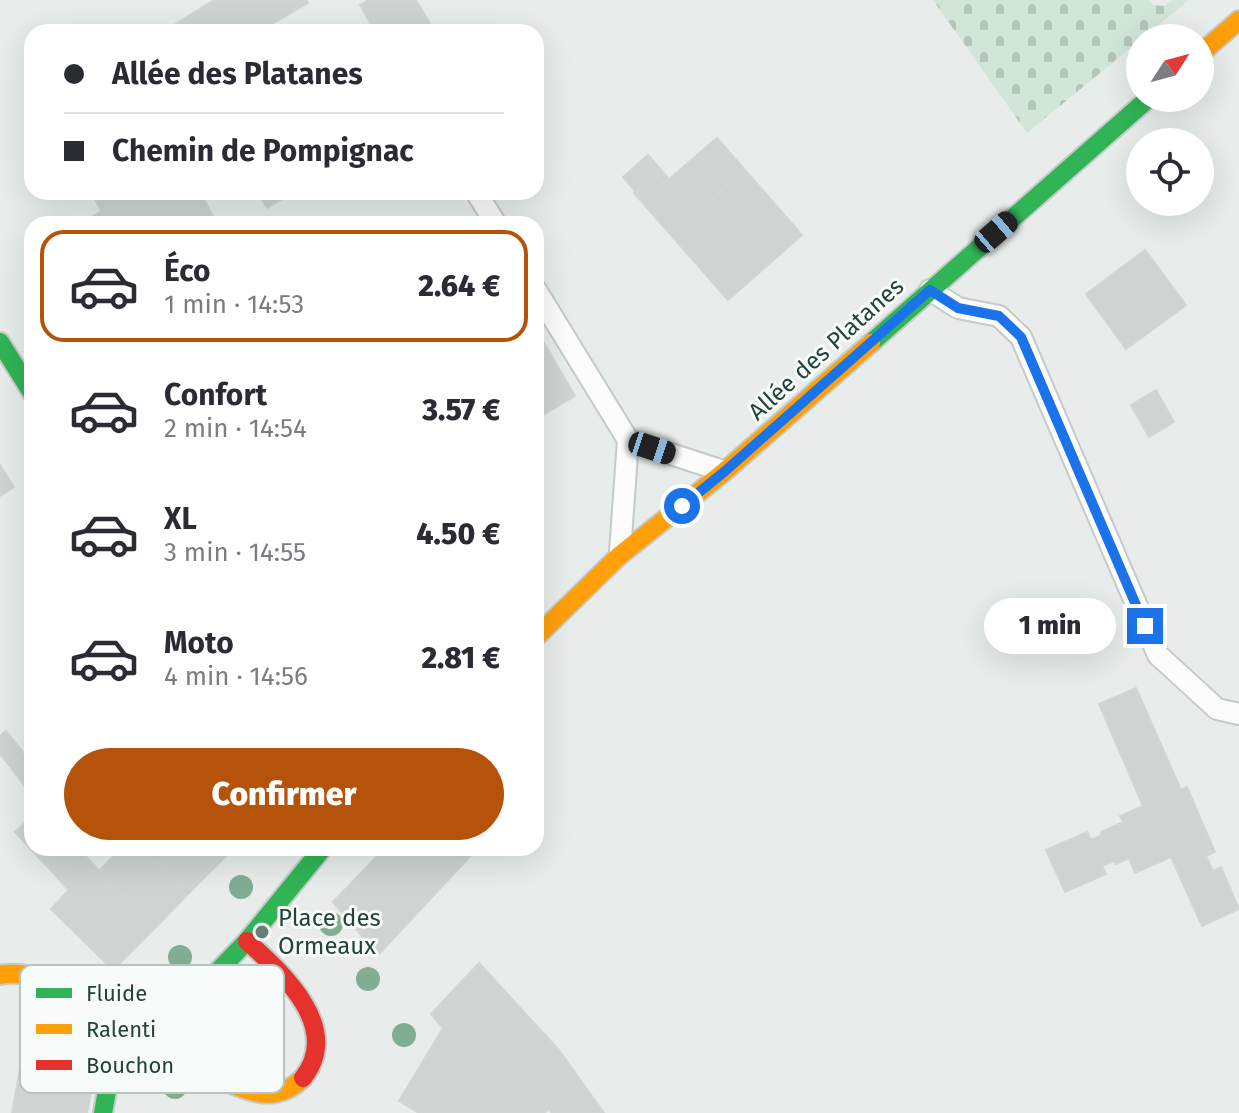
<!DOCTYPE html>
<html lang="fr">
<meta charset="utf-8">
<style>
body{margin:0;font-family:"Fira Sans",sans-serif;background:#f7f7f7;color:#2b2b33;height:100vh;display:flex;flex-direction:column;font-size:30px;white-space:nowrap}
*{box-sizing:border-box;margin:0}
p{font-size:26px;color:#7c7c81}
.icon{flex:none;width:44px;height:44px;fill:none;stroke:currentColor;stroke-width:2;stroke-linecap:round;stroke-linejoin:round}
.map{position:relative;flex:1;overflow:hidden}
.sheet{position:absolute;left:24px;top:216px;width:520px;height:640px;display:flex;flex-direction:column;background:#fff;border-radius:24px;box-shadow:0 8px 32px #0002}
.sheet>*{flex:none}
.banner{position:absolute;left:24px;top:24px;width:520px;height:176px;border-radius:24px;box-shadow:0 8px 32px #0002;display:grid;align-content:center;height:176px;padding:0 40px;background:#fff}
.needle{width:52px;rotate:54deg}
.buttons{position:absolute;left:1126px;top:24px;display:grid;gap:16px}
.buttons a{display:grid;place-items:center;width:88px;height:88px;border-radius:50%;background:#fff;box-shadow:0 8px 32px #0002;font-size:40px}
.end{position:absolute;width:36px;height:36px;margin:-18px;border:10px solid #1a73e8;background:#fff;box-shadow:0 0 0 4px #fff}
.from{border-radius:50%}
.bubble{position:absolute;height:56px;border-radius:28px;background:#fff;box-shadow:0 8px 32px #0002;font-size:26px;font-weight:800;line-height:56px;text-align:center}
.car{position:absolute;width:24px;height:48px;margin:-24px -12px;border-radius:10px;box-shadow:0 0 6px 2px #0007;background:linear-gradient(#222 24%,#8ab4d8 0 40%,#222 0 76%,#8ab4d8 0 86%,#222 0)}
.banner b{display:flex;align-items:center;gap:28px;height:76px;font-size:30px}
.banner b+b{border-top:2px solid #e1e1e2}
.banner i{width:20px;height:20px;background:#2b2b33}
ul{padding:14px 0 0;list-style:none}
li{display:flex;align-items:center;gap:24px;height:112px;margin:0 16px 12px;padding:0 24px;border:4px solid transparent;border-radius:24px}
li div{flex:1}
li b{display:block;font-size:30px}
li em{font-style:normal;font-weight:800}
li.current{border-color:#b45309}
li>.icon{width:72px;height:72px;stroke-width:1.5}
.action{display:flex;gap:16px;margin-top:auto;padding:16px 40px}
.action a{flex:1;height:92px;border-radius:48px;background:#b45309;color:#fff;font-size:32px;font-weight:800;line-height:92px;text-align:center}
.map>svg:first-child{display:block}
</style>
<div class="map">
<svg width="1239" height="1113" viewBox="0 0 1239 1113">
<defs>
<pattern id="cemetery-stones" width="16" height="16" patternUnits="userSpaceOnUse" patternTransform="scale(2)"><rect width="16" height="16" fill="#d1e6d8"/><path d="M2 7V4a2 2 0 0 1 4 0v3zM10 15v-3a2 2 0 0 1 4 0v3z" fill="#b3c6ba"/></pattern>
</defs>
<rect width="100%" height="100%" fill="#e8edeb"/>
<path fill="url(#cemetery-stones)" d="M 933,0 L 1149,0 L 1153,5 L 1164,6 L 1173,0 L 1189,0 L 1027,133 Z"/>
<g fill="#cfd4d2" stroke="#d1d6d4" stroke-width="2">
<path d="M 214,0 L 306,0 L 308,3 L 258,32 L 163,32 Z"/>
<path d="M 369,0 L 416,0 L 435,32 L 375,32 L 360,5 Z"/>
<path d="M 717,138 L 745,170 L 704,206 L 676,173 Z"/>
<path d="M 648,155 L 669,179 L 664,184 L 655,175 L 636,192 L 623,177 Z"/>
<path d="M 745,170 L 802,235 L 728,300 L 634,193 L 655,175 L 664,184 L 676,173 L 704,206 Z"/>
<path d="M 91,192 L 157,192 L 175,224 L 102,224 L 107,221 Z"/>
<path d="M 180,192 L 200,192 L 216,222 L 211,224 L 175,224 L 162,202 Z"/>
<path d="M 257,192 L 294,192 L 267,208 Z"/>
<path d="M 102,211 L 107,221 L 102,224 L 79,224 Z"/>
<path d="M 1145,250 L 1186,305 L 1126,349 L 1086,294 Z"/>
<path d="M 536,329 L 575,396 L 536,419 Z"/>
<path d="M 1156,390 L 1174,422 L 1149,437 L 1131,405 Z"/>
<path d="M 0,465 L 14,487 L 0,496 Z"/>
<path d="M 1136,688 L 1181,790 L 1187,787 L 1215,852 L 1206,856 L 1213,871 L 1221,867 L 1239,909 L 1202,926 L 1171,857 L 1135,873 L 1129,858 L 1116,864 L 1114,861 L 1102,866 L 1106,874 L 1065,892 L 1046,850 L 1087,832 L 1091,840 L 1102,835 L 1101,832 L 1123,822 L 1120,816 L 1143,806 L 1099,704 Z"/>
<path d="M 6,731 L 24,753 L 9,765 L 0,754 L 0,736 Z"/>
<path d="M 24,753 L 32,764 L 32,796 L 9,765 Z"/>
<path d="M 32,816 L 32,848 L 78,848 L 154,929 L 113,970 L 51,909 L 69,890 L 15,832 Z"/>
<path d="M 121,848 L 142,848 L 191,891 L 154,929 L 99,871 Z"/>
<path d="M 142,848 L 226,848 L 230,852 L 191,891 Z"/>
<path d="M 385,848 L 478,848 L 378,955 L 333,902 Z"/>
<path d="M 479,963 L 558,1049 L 604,1113 L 552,1113 L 549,1109 L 544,1113 L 419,1113 L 399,1101 L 443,1028 L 431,1014 Z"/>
<path d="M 24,1046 L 97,1060 L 87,1113 L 12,1113 Z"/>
</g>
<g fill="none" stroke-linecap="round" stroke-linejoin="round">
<g stroke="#c5cac8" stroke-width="24">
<g id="lane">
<path d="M 476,192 L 496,224"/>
<path d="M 536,290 L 628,440 L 723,471"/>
<path d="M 930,290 L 958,308 L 999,316 L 1021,337 L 1158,655 L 1217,709 L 1239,714"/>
<path d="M 620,552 L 628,440"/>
</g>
</g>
<g stroke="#c3cbc8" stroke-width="22">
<g id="fast">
<path d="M 0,342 L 32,393"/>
<path d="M 871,343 L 1149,98"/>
<path d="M 103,1113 L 108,1085 L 247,941 L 323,848"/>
</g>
</g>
<g stroke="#c3cbc8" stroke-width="22">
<g id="slow">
<path d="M 1200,54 L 1239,20"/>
<path d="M 536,637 L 619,556 L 724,472 L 871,343"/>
<path d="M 0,975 C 27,968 115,995 140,1011 C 180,1037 198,1074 247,1090 C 269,1097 285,1095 303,1078"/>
</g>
</g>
<g stroke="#c3cbc8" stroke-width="22">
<path id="jam" d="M 247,941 C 282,973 343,1027 303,1078"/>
</g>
<use href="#lane" stroke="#fcfcfc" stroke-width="20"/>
<use href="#fast" stroke="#30b455" stroke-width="18"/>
<use href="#slow" stroke="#ff9f0a" stroke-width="18"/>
<use href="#jam" stroke="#e5322d" stroke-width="18"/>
</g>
<g fill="#81ae93">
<circle cx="241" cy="887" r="12"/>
<circle cx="331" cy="924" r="12"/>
<circle cx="180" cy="957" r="12"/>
<circle cx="368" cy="979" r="12"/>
<circle cx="404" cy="1035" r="12"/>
<circle cx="175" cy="1087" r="12"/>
</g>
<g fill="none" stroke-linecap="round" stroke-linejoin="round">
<path stroke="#1a73e8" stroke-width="10" d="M 682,506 L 724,472 L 930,290 L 958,308 L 999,316 L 1021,337 L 1145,626"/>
</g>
<circle fill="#697e78" stroke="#f7fbf9" stroke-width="3" cx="262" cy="932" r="8"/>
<g text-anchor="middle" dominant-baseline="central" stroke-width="6" stroke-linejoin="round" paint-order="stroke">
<g font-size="24" fill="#24423a" stroke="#f7fbf9">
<text transform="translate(826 349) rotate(-42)">Allée des Platanes</text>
</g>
<g font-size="24" fill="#24423a" stroke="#f7fbf9" text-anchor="start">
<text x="278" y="918">Place des<tspan x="278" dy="28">Ormeaux</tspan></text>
</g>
</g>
<rect x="20" y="965" width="264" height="128" rx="12" fill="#f7fbf9" stroke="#b8c4c0" stroke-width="2"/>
<rect x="36" y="988" width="36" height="10" fill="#30b455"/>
<rect x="36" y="1024" width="36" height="10" fill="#ff9f0a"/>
<rect x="36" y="1060" width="36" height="10" fill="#e5322d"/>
<g font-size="22" fill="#24423a">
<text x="86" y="1001">Fluide</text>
<text x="86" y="1037">Ralenti</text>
<text x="86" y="1073">Bouchon</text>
</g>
</svg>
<div class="buttons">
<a><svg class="needle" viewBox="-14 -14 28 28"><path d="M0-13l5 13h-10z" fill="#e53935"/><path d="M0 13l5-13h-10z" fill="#7c7c81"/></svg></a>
<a><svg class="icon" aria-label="locate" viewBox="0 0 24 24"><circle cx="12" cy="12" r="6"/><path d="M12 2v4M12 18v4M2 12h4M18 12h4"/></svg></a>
</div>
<i class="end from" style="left:682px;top:506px"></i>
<i class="end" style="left:1145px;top:626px"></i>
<div class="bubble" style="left:984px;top:598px;width:132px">1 min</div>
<i class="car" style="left:996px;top:232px;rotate:49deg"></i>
<i class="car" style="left:652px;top:448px;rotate:108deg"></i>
<div class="banner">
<b><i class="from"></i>Allée des Platanes</b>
<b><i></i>Chemin de Pompignac</b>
</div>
<section class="sheet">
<ul>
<li class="current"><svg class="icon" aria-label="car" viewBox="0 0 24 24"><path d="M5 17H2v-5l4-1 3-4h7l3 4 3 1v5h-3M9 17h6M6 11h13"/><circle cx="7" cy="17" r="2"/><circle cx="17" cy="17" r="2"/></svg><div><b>Éco</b><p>1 min · 14:53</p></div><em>2.64 €</em></li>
<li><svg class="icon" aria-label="car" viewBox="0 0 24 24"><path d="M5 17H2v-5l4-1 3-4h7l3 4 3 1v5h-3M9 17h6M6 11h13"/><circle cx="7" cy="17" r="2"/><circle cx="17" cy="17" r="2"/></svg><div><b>Confort</b><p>2 min · 14:54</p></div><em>3.57 €</em></li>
<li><svg class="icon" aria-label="car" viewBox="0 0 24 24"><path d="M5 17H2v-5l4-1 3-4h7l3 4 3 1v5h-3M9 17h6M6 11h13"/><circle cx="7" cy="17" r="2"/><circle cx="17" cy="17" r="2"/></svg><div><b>XL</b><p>3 min · 14:55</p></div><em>4.50 €</em></li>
<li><svg class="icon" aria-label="car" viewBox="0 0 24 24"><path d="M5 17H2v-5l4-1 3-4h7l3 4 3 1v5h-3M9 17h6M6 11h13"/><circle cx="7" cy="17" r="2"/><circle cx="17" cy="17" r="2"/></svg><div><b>Moto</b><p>4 min · 14:56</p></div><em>2.81 €</em></li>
</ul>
<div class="action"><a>Confirmer</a></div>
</section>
</div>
